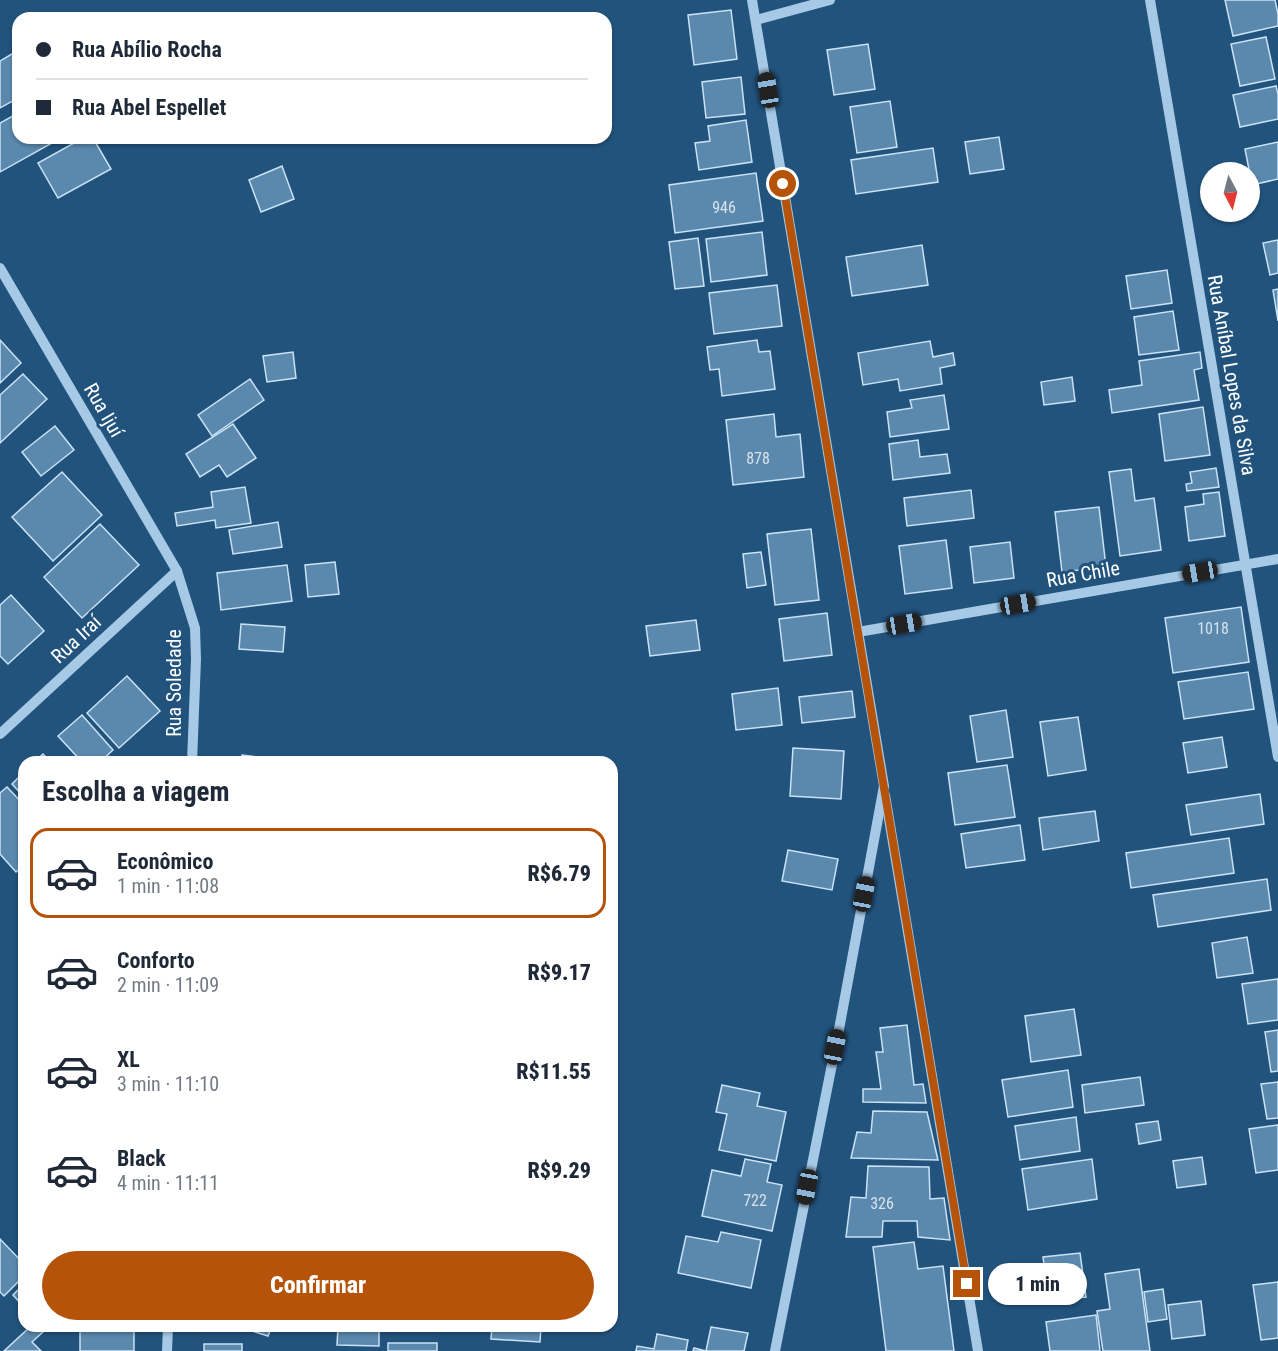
<!DOCTYPE html>
<html lang="pt">
<meta charset="utf-8">
<style>
body{margin:0;font-family:"Roboto Condensed",sans-serif;background:#f2f2f3;color:#1f2937;height:100vh;display:flex;flex-direction:column;font-size:22px;white-space:nowrap}
*{box-sizing:border-box;margin:0}
p{font-size:20px;color:#747a83}
.icon{flex:none;width:33px;height:33px;fill:none;stroke:currentColor;stroke-width:2;stroke-linecap:round;stroke-linejoin:round}
.map{position:relative;flex:1;overflow:hidden}
.details{position:absolute;left:18px;top:756px;width:600px;height:576px;display:flex;flex-direction:column;background:#fff;border-radius:18px;box-shadow:0 2px 4px #0004}
.details>*{flex:none}
.guide{position:absolute;left:12px;top:12px;width:600px;height:132px;border-radius:18px;box-shadow:0 2px 4px #0004;display:grid;align-content:center;height:132px;padding:0 24px;background:#fff}
.needle{width:39px;rotate:173deg}
.tools{position:absolute;left:1200px;top:162px;display:grid;gap:12px}
.tools a{display:grid;place-items:center;width:60px;height:60px;border-radius:50%;background:#fff;box-shadow:0 2px 4px #0004;font-size:30px}
.end{position:absolute;width:27px;height:27px;margin:-14px;border:8px solid #b45309;background:#fff;box-shadow:0 0 0 3px #fff}
.from{border-radius:50%}
.bubble{position:absolute;height:42px;border-radius:21px;background:#fff;box-shadow:0 2px 4px #0004;font-size:20px;font-weight:800;line-height:42px;text-align:center}
.car{position:absolute;width:18px;height:36px;margin:-18px -9px;border-radius:8px;box-shadow:0 0 4px 2px #0007;background:linear-gradient(#222 24%,#8ab4d8 0 40%,#222 0 76%,#8ab4d8 0 86%,#222 0)}
.guide b{display:flex;align-items:center;gap:21px;height:57px;font-size:22px}
.guide b+b{border-top:2px solid #e0e1e3}
.guide i{width:15px;height:15px;background:#1f2937}
ul{padding:0;list-style:none}
li{display:flex;align-items:center;gap:18px;height:90px;margin:0 12px 9px;padding:0 12px;border:3px solid transparent;border-radius:18px}
li div{flex:1}
li b{display:block;font-size:22px}
li em{font-style:normal;font-weight:800}
li.on{border-color:#b45309}
li>.icon{width:54px;height:54px;stroke-width:1.5}
h2{padding:0 24px;font-size:27px;line-height:72px}
.action{display:flex;gap:12px;margin-top:auto;padding:12px 24px}
.action a{flex:1;height:69px;border-radius:36px;background:#b45309;color:#fff;font-size:24px;font-weight:800;line-height:69px;text-align:center}
.map>svg:first-child{display:block}
</style>
<div class="map">
<svg width="1278" height="1351" viewBox="0 0 1278 1351">
<rect width="100%" height="100%" fill="#22537d"/>
<g fill="#5b89ae" stroke="#c9e2f5" stroke-width="1.5">
<path d="M 1225,0 L 1275,0 L 1278,14 L 1278,26 L 1233,36 Z"/>
<path d="M 731,10 L 737,59 L 694,65 L 688,15 Z"/>
<path d="M 1266,37 L 1275,79 L 1240,86 L 1231,44 Z"/>
<path d="M 868,44 L 875,89 L 834,95 L 827,50 Z"/>
<path d="M 15,52 L 18,57 L 18,98 L 0,108 L 0,61 Z"/>
<path d="M 741,77 L 745,114 L 706,118 L 702,82 Z"/>
<path d="M 1276,86 L 1278,94 L 1278,119 L 1240,127 L 1233,95 Z"/>
<path d="M 890,101 L 897,147 L 857,153 L 850,107 Z"/>
<path d="M 18,113 L 18,138 L 61,138 L 0,172 L 0,123 Z"/>
<path d="M 746,120 L 752,162 L 699,170 L 695,143 L 710,141 L 708,126 Z"/>
<path d="M 999,137 L 1004,169 L 970,174 L 965,142 Z"/>
<path d="M 83,138 L 93,138 L 111,169 L 58,198 L 38,163 Z"/>
<path d="M 1278,142 L 1278,179 L 1252,185 L 1245,149 Z"/>
<path d="M 933,148 L 938,182 L 856,194 L 851,160 Z"/>
<path d="M 282,166 L 294,199 L 261,212 L 249,180 Z"/>
<path d="M 756,173 L 763,221 L 675,233 L 669,185 Z"/>
<path d="M 762,232 L 767,275 L 711,282 L 706,239 Z"/>
<path d="M 698,238 L 704,286 L 675,289 L 669,242 Z"/>
<path d="M 1278,240 L 1278,273 L 1270,275 L 1263,243 Z"/>
<path d="M 922,245 L 928,285 L 852,296 L 846,257 Z"/>
<path d="M 1167,270 L 1172,303 L 1131,309 L 1126,276 Z"/>
<path d="M 777,285 L 782,326 L 714,334 L 709,293 Z"/>
<path d="M 1278,289 L 1278,321 L 1273,290 Z"/>
<path d="M 1173,311 L 1179,350 L 1139,355 L 1134,317 Z"/>
<path d="M 0,340 L 21,363 L 0,383 Z"/>
<path d="M 757,340 L 759,352 L 770,351 L 775,389 L 722,396 L 719,369 L 710,370 L 707,347 Z"/>
<path d="M 930,341 L 933,357 L 953,353 L 955,365 L 940,368 L 942,384 L 900,391 L 898,379 L 863,385 L 858,353 Z"/>
<path d="M 293,352 L 296,378 L 267,382 L 263,356 Z"/>
<path d="M 1200,352 L 1202,368 L 1194,370 L 1199,400 L 1112,413 L 1109,390 L 1142,385 L 1139,361 Z"/>
<path d="M 23,374 L 47,399 L 0,443 L 0,395 Z"/>
<path d="M 1072,377 L 1075,401 L 1044,405 L 1041,382 Z"/>
<path d="M 250,379 L 264,400 L 212,436 L 198,415 Z"/>
<path d="M 944,395 L 949,429 L 890,437 L 887,412 L 912,408 L 910,400 Z"/>
<path d="M 1203,407 L 1210,455 L 1165,461 L 1159,414 Z"/>
<path d="M 774,414 L 776,437 L 800,434 L 804,477 L 733,485 L 726,420 Z"/>
<path d="M 233,424 L 256,458 L 227,477 L 219,465 L 200,477 L 186,454 Z"/>
<path d="M 55,426 L 74,450 L 41,476 L 22,452 Z"/>
<path d="M 918,440 L 920,457 L 947,454 L 950,473 L 893,480 L 889,444 Z"/>
<path d="M 1216,468 L 1219,487 L 1187,491 L 1186,484 L 1192,483 L 1190,472 Z"/>
<path d="M 1131,469 L 1135,501 L 1154,498 L 1161,550 L 1120,556 L 1109,472 Z"/>
<path d="M 62,472 L 102,515 L 53,561 L 12,517 Z"/>
<path d="M 245,487 L 251,523 L 216,528 L 215,520 L 177,526 L 175,513 L 213,507 L 211,492 Z"/>
<path d="M 971,490 L 974,518 L 907,526 L 904,498 Z"/>
<path d="M 1219,492 L 1225,536 L 1189,541 L 1185,507 L 1204,504 L 1203,494 Z"/>
<path d="M 1099,507 L 1106,567 L 1062,572 L 1055,512 Z"/>
<path d="M 278,522 L 282,547 L 233,554 L 229,530 Z"/>
<path d="M 100,524 L 139,565 L 82,618 L 44,577 Z"/>
<path d="M 811,529 L 819,600 L 775,605 L 767,534 Z"/>
<path d="M 946,540 L 952,588 L 905,594 L 899,546 Z"/>
<path d="M 1010,542 L 1014,578 L 974,583 L 970,547 Z"/>
<path d="M 761,552 L 766,585 L 747,588 L 743,554 Z"/>
<path d="M 335,562 L 339,594 L 308,597 L 305,565 Z"/>
<path d="M 287,565 L 292,601 L 221,610 L 217,573 Z"/>
<path d="M 11,595 L 44,631 L 8,664 L 0,656 L 0,605 Z"/>
<path d="M 1241,607 L 1249,662 L 1173,673 L 1165,618 Z"/>
<path d="M 827,613 L 832,655 L 784,661 L 779,619 Z"/>
<path d="M 696,620 L 700,650 L 650,656 L 646,626 Z"/>
<path d="M 241,624 L 285,627 L 283,652 L 239,649 Z"/>
<path d="M 1248,672 L 1254,709 L 1184,719 L 1178,682 Z"/>
<path d="M 127,676 L 160,711 L 119,748 L 87,713 Z"/>
<path d="M 778,688 L 782,725 L 736,730 L 732,694 Z"/>
<path d="M 852,691 L 855,717 L 802,723 L 799,697 Z"/>
<path d="M 1006,710 L 1013,757 L 977,762 L 970,716 Z"/>
<path d="M 82,715 L 113,750 L 100,762 L 82,762 L 58,736 Z"/>
<path d="M 1078,717 L 1086,770 L 1048,776 L 1040,722 Z"/>
<path d="M 1222,737 L 1227,767 L 1188,773 L 1183,743 Z"/>
<path d="M 793,748 L 844,751 L 841,799 L 790,796 Z"/>
<path d="M 43,754 L 50,762 L 34,762 Z"/>
<path d="M 242,755 L 295,762 L 241,762 Z"/>
<path d="M 1007,765 L 1015,817 L 955,825 L 948,773 Z"/>
<path d="M 24,772 L 24,797 L 12,784 Z"/>
<path d="M 7,787 L 24,805 L 24,865 L 16,872 L 0,854 L 0,793 Z"/>
<path d="M 1260,794 L 1264,824 L 1191,835 L 1186,805 Z"/>
<path d="M 1095,811 L 1099,841 L 1043,850 L 1039,818 Z"/>
<path d="M 1020,825 L 1025,860 L 966,868 L 961,834 Z"/>
<path d="M 1229,838 L 1234,873 L 1131,888 L 1126,853 Z"/>
<path d="M 788,850 L 838,859 L 832,890 L 782,881 Z"/>
<path d="M 1267,879 L 1271,910 L 1158,927 L 1153,895 Z"/>
<path d="M 1247,937 L 1253,973 L 1217,978 L 1212,943 Z"/>
<path d="M 1278,979 L 1278,1020 L 1248,1024 L 1242,984 Z"/>
<path d="M 1074,1009 L 1081,1055 L 1031,1062 L 1025,1016 Z"/>
<path d="M 907,1025 L 914,1085 L 923,1084 L 926,1103 L 863,1102 L 863,1089 L 881,1089 L 876,1052 L 883,1052 L 880,1028 Z"/>
<path d="M 1278,1030 L 1278,1071 L 1271,1072 L 1265,1032 Z"/>
<path d="M 1068,1070 L 1073,1107 L 1008,1117 L 1002,1080 Z"/>
<path d="M 1140,1077 L 1144,1105 L 1085,1113 L 1082,1085 Z"/>
<path d="M 1278,1082 L 1278,1118 L 1267,1119 L 1261,1084 Z"/>
<path d="M 722,1085 L 760,1093 L 757,1106 L 786,1112 L 776,1161 L 719,1150 L 727,1114 L 716,1112 Z"/>
<path d="M 873,1111 L 927,1112 L 938,1160 L 851,1158 L 857,1132 L 871,1133 Z"/>
<path d="M 1076,1117 L 1080,1151 L 1020,1160 L 1015,1126 Z"/>
<path d="M 1158,1121 L 1161,1140 L 1139,1144 L 1136,1124 Z"/>
<path d="M 1278,1125 L 1278,1170 L 1256,1173 L 1249,1129 Z"/>
<path d="M 1202,1157 L 1206,1184 L 1177,1188 L 1173,1161 Z"/>
<path d="M 745,1159 L 771,1164 L 767,1182 L 782,1185 L 772,1231 L 702,1216 L 712,1170 L 741,1176 Z"/>
<path d="M 1092,1159 L 1097,1199 L 1028,1210 L 1022,1169 Z"/>
<path d="M 868,1166 L 929,1167 L 930,1199 L 944,1198 L 950,1240 L 918,1237 L 917,1221 L 883,1221 L 882,1237 L 846,1237 L 851,1197 L 866,1198 Z"/>
<path d="M 721,1232 L 761,1240 L 751,1288 L 678,1273 L 686,1236 L 718,1242 Z"/>
<path d="M 0,1239 L 24,1264 L 24,1276 L 4,1296 L 0,1292 Z"/>
<path d="M 914,1242 L 918,1269 L 943,1266 L 954,1351 L 886,1351 L 873,1247 Z"/>
<path d="M 1080,1253 L 1086,1297 L 1049,1301 L 1043,1257 Z"/>
<path d="M 1139,1269 L 1150,1351 L 1103,1351 L 1097,1311 L 1110,1309 L 1105,1274 Z"/>
<path d="M 1278,1282 L 1278,1338 L 1261,1340 L 1253,1285 Z"/>
<path d="M 24,1284 L 24,1307 L 13,1295 Z"/>
<path d="M 1163,1289 L 1167,1319 L 1148,1322 L 1144,1292 Z"/>
<path d="M 1201,1301 L 1205,1335 L 1172,1339 L 1168,1305 Z"/>
<path d="M 1096,1315 L 1100,1351 L 1050,1351 L 1046,1322 Z"/>
<path d="M 31,1326 L 37,1326 L 43,1332 L 32,1342 L 41,1351 L 4,1351 Z"/>
<rect x="80" y="1326" width="54" height="25"/>
<path d="M 236,1326 L 272,1326 L 268,1336 Z"/>
<path d="M 338,1326 L 379,1326 L 379,1346 L 337,1345 Z"/>
<path d="M 492,1326 L 541,1326 L 540,1342 L 491,1339 Z"/>
<path d="M 711,1327 L 748,1333 L 744,1351 L 693,1351 L 694,1348 L 706,1351 Z"/>
<path d="M 657,1334 L 688,1340 L 686,1351 L 636,1351 L 637,1346 L 654,1349 Z"/>
<rect x="388" y="1343" width="49" height="8"/>
<rect x="204" y="1344" width="38" height="7"/>
</g>
<g fill="none" stroke-linecap="round" stroke-linejoin="round">
<g stroke="#a6cae6" stroke-width="10">
<path d="M 752,0 L 884,786 L 840,1024 L 775,1351"/>
<path d="M 1150,0 L 1278,757"/>
<path d="M 756,20 L 830,0"/>
<path d="M 0,268 L 177,571 L 195,628 L 196,659 L 192,762"/>
<path d="M 858,632 L 1278,559"/>
<path d="M 0,734 L 177,571"/>
<path d="M 885,795 L 978,1351"/>
<path d="M 167,1351 L 168,1326"/>
</g>
</g>
<g fill="none" stroke-linecap="round" stroke-linejoin="round">
<path stroke="#b45309" stroke-width="8" d="M 783,184 L 967,1284"/>
</g>
<g text-anchor="middle" dominant-baseline="central" stroke-width="6" stroke-linejoin="round" paint-order="stroke">
<g font-size="16" fill="#d6e2eb">
<text x="724" y="207">946</text>
<text x="758" y="458">878</text>
<text x="1213" y="628">1018</text>
<text x="755" y="1200">722</text>
<text x="882" y="1203">326</text>
</g>
<g font-size="20" fill="#fff" stroke="#22537d">
<text transform="translate(1232 375) rotate(80)">Rua Aníbal Lopes da Silva</text>
<text transform="translate(104 410) rotate(60)">Rua Ijuí</text>
<text transform="translate(1083 574) rotate(-10)">Rua Chile</text>
<text transform="translate(76 639) rotate(-43)">Rua Iraí</text>
<text transform="translate(174 683) rotate(-90)">Rua Soledade</text>
</g>
</g>
</svg>
<div class="tools">
<a><svg class="needle" viewBox="-14 -14 28 28"><path d="M0-13l5 13h-10z" fill="#e53935"/><path d="M0 13l5-13h-10z" fill="#747a83"/></svg></a>
</div>
<i class="end from" style="left:783px;top:184px"></i>
<i class="end" style="left:967px;top:1284px"></i>
<div class="bubble" style="left:988px;top:1263px;width:99px">1 min</div>
<i class="car" style="left:768px;top:90px;rotate:351deg"></i>
<i class="car" style="left:1200px;top:572px;rotate:260deg"></i>
<i class="car" style="left:1018px;top:604px;rotate:80deg"></i>
<i class="car" style="left:904px;top:624px;rotate:80deg"></i>
<i class="car" style="left:864px;top:894px;rotate:11deg"></i>
<i class="car" style="left:835px;top:1047px;rotate:11deg"></i>
<i class="car" style="left:807px;top:1187px;rotate:191deg"></i>
<div class="guide">
<b><i class="from"></i>Rua Abílio Rocha</b>
<b><i></i>Rua Abel Espellet</b>
</div>
<section class="details">
<h2>Escolha a viagem</h2>
<ul>
<li class="on"><svg class="icon" aria-label="car" viewBox="0 0 24 24"><path d="M5 17H2v-5l4-1 3-4h7l3 4 3 1v5h-3M9 17h6M6 11h13"/><circle cx="7" cy="17" r="2"/><circle cx="17" cy="17" r="2"/></svg><div><b>Econômico</b><p>1 min · 11:08</p></div><em>R$6.79</em></li>
<li><svg class="icon" aria-label="car" viewBox="0 0 24 24"><path d="M5 17H2v-5l4-1 3-4h7l3 4 3 1v5h-3M9 17h6M6 11h13"/><circle cx="7" cy="17" r="2"/><circle cx="17" cy="17" r="2"/></svg><div><b>Conforto</b><p>2 min · 11:09</p></div><em>R$9.17</em></li>
<li><svg class="icon" aria-label="car" viewBox="0 0 24 24"><path d="M5 17H2v-5l4-1 3-4h7l3 4 3 1v5h-3M9 17h6M6 11h13"/><circle cx="7" cy="17" r="2"/><circle cx="17" cy="17" r="2"/></svg><div><b>XL</b><p>3 min · 11:10</p></div><em>R$11.55</em></li>
<li><svg class="icon" aria-label="car" viewBox="0 0 24 24"><path d="M5 17H2v-5l4-1 3-4h7l3 4 3 1v5h-3M9 17h6M6 11h13"/><circle cx="7" cy="17" r="2"/><circle cx="17" cy="17" r="2"/></svg><div><b>Black</b><p>4 min · 11:11</p></div><em>R$9.29</em></li>
</ul>
<div class="action"><a>Confirmar</a></div>
</section>
</div>
